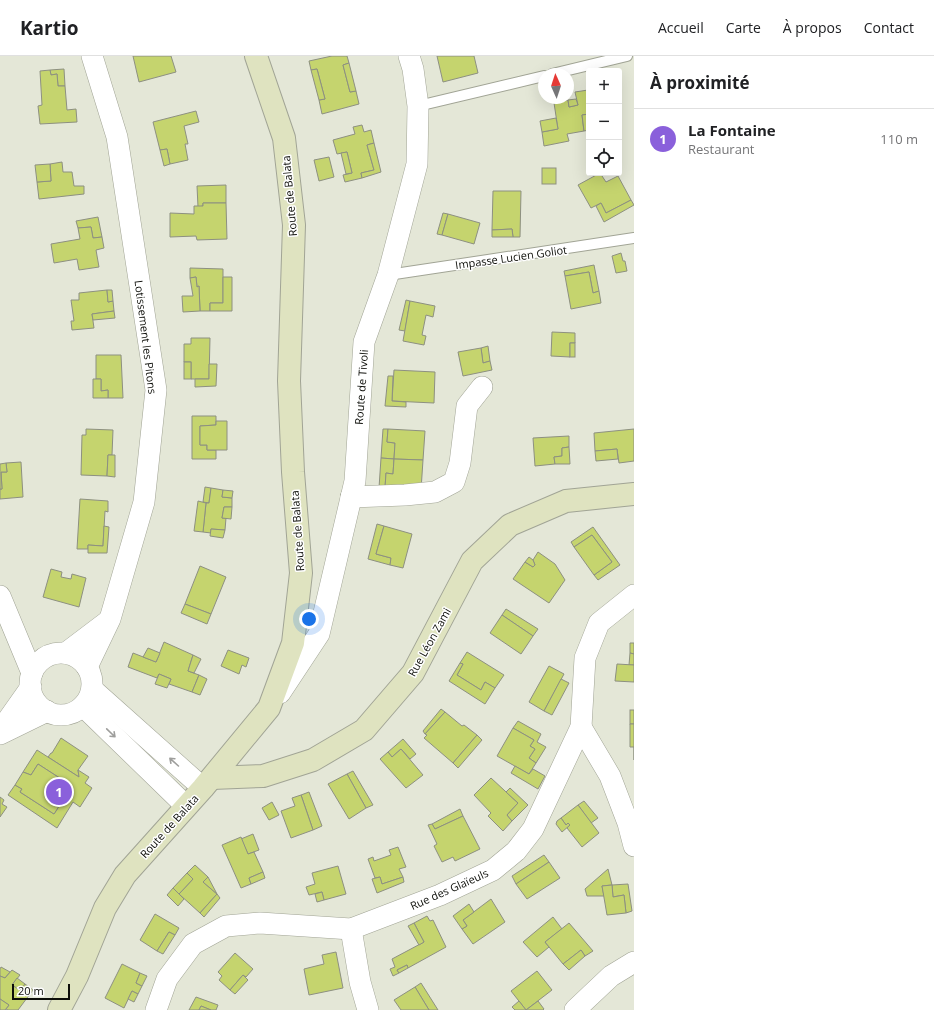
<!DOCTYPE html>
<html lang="fr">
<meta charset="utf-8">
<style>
:root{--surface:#fff;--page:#f6f6f6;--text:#202124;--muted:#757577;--line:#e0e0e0;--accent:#8a60db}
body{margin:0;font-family:"Open Sans",sans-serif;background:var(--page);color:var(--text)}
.controls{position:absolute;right:12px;top:12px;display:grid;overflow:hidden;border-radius:4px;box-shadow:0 4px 16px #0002}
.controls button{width:36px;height:36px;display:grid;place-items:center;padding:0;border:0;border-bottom:1px solid var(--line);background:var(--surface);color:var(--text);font:20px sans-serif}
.compass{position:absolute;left:538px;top:12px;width:36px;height:36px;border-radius:50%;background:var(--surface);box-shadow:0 4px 16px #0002;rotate:357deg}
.scale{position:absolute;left:12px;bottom:10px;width:58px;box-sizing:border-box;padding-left:4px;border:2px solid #0c0d08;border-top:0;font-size:11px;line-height:14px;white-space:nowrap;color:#0c0d08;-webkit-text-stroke:3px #fff;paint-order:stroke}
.you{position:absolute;left:309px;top:563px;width:14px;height:14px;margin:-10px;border:3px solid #fff;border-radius:50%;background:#1a73e8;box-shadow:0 0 0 6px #1a73e833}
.badge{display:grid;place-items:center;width:26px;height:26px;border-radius:50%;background:var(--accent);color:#fff;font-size:13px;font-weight:700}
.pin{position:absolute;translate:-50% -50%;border:2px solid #fff;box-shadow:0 1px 4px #0006}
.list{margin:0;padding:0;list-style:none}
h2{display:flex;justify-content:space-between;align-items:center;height:52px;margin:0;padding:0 16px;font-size:17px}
h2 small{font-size:13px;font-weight:400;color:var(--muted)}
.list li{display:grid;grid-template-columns:26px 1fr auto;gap:12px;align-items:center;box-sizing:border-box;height:60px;padding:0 16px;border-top:1px solid var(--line)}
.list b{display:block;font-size:15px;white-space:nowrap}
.list p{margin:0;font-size:13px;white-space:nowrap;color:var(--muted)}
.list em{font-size:13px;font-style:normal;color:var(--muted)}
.icon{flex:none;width:22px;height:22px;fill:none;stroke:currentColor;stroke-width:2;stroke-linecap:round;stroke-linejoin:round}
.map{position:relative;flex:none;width:634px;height:954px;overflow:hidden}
header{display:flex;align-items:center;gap:24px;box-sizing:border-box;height:56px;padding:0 20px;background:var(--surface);border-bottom:1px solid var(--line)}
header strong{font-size:19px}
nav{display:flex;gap:22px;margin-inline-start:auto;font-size:14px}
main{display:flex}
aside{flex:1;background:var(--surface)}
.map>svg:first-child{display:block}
.building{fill:#c5d46e;stroke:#8d9081}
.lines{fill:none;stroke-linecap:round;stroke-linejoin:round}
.lane-casing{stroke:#a1a495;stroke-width:12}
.street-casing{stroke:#a1a495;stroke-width:22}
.secondary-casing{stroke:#a1a495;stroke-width:24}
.lane{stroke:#fff;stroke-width:10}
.street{stroke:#fff;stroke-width:21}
.secondary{stroke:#dfe3c0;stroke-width:22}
.oneway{stroke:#9e9e9c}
.labels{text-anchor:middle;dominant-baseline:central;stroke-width:3;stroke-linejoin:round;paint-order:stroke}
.street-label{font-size:11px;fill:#0c0d08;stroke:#fff}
</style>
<header>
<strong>Kartio</strong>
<nav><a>Accueil</a><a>Carte</a><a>À propos</a><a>Contact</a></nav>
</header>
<main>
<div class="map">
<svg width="634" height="954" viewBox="0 0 634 954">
<rect width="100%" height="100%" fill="#e4e7d7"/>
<!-- building -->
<g class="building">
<path d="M133,0H171L176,16L139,26Z"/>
<path d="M332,0H347L349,7L343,9L350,36L356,35L359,48L322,58L319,44L325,43L317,13L311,14L309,5Z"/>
<path d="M437,0H474L478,17L443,26Z"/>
<path d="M349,7L356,35L350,36L343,9Z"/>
<path d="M64,13L65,30H58L57,18L51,19L50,14Z"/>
<path d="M317,13L325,43L319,44L311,14Z"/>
<path d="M50,14L51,19L57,18L58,30H65L67,54L76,53L77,66L40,68L38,50L42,49L40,15Z"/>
<path d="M588,34L589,58L582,59L584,75L567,78L569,85L544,90L542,76L558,73L554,47L568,44L569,51L578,49L575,36Z"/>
<path d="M576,43L578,49L569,51L568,44Z"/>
<path d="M196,55L199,66L184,70L188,88H185L188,104L170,108L167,93L160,94L153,66Z"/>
<path d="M589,58V74L584,75L582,59Z"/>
<path d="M556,62L558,73L542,76L540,65Z"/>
<path d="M362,69L364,76L371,74L374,87L367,89L374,114L361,117L362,122L345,126L343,119L352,117L347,96L337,98L333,84L355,78L353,71Z"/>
<path d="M374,87L381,116L362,122L361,117L374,114L367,89Z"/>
<path d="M167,93L170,108L164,110L160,94Z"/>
<path d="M347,96L352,117L346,118L341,97Z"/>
<path d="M329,101L334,121L319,125L314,104Z"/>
<path d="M62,106L63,116H72L74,130H84V138L39,143L37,126L51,125L50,108Z"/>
<path d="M50,108L51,125L37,126L35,109Z"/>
<rect x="542" y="112" width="14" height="16"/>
<path d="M600,117L606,126L618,120L631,144L606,157L601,147L591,152L578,129Z"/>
<path d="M226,129V147H203V150L198,151L197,130Z"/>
<path d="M493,135H521L520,181H513L512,173L492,174Z"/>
<path d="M631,144L634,149L604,166L596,150L601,147L606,157Z"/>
<path d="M203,147H226L227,183L197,184L196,180L170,181V157L194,158V150H203Z"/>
<path d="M443,157L448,158L442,179L437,178Z"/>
<path d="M448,158L480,167L474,188L442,179Z"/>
<path d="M98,161L102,181L93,182L91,171L78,172L76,165Z"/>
<path d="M91,171L93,182L102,181L104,192L96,194L99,211L79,214L77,203L54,207L51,188L80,183L78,172Z"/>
<path d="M512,173L513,181H492V174Z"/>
<path d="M621,197L623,205H625L627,215L616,217L612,200Z"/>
<path d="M594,209L599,235L593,237L589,216L565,220L564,215Z"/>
<path d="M190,212L223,213V247H210V255H200L199,230L197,231L196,221L190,222Z"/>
<path d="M589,216L593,237L599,235L601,247L571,253L565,220Z"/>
<path d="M196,221L197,231L199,230L200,255L183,256L182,240H193L190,222Z"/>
<path d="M223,221H232V255H210V247H223Z"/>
<path d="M107,234L108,246L113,245L114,255L92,258L94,272L72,274L71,265H74L71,244H79V237Z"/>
<path d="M107,234H112L113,245L108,246Z"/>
<path d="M406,244L410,245L405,275L399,274Z"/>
<path d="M410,245L435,250L433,261L426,259L422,279L426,280L424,289L403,285Z"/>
<path d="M114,255L115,262L93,264L92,258Z"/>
<path d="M552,276L575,277V287H570V301L551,300Z"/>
<path d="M191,282H210L209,323H191V306H184V288H191Z"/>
<rect x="570" y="287" width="5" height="14"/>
<path d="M488,290L490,305L483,307L481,292Z"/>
<path d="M481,292L483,307L490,305L492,314L463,320L458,296Z"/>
<path d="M96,299H121L123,342H108V334L101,335V323H96Z"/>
<rect x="184" y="306" width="7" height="17"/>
<path d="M209,308H217L216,330L195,331V323H209Z"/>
<path d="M394,314L435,316L434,347L392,345Z"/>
<path d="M388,320H393L392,345L406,346V351L385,350Z"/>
<path d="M93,323H101V335L108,334V342H93Z"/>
<path d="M192,360H216V369L200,370V389H207V394H216V403H192Z"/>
<path d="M216,365H227V394H207V389H200V370L216,369Z"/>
<path d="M86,373L113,374L112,399H108L107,420L81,419L82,379H86Z"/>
<path d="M383,373H388L387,386L395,387L394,403L381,402Z"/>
<path d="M388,373L425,375L423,404L394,403L395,387L387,386Z"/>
<path d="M634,373V405L619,407L617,393L595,395L594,377Z"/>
<path d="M569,380V391L562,392V400L554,401L555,408L535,410L533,382Z"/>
<path d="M569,391L570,408H555L554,401L562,400V392Z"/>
<path d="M617,393L618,403L596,405L595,395Z"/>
<path d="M108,399H115V421L107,420Z"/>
<path d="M381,402L394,403L393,418L386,417L385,432H379Z"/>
<path d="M394,403L423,404L421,434L385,432L386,417L393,418Z"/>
<path d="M21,406L23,441L0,443V433H2L1,416H7L6,407Z"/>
<path d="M6,407L7,416H1L2,433H0V408Z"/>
<path d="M205,431L211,432L209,447L203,446Z"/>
<path d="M211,432L223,434L222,441L232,442V451H224L222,462H226L225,474L211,473V477L203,476L206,447H209Z"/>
<path d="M223,434L233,435L232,442L222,441Z"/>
<path d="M80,443L108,445V456L105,455L103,490L88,489V493H77Z"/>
<path d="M198,445L206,447L203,476L194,475Z"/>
<path d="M224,451H232L231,463L222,462Z"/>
<path d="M377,468L384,470L376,498L391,502L390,509L368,503Z"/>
<path d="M104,470L109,471L107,497H88V489L103,490Z"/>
<path d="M384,470L412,478L403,512L390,509L391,502L376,498Z"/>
<path d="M593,471L620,509L598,524L594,519L612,506L592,479L574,491L571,486Z"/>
<path d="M211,473L225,474L223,482L210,480Z"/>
<path d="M592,479L612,506L594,519L574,491Z"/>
<path d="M538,496L555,508L565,524L549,547L513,523L525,506L533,511L535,509L533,504Z"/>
<path d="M529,501L533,504L535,509L533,511L525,506Z"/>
<path d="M200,510L226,521L211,558L185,548Z"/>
<path d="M51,513L62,516L61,521L71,523L72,518L86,522L79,551L43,541Z"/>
<path d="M185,548L211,558L207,568L181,557Z"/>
<path d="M506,553L538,573L533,580L502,559Z"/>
<path d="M502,559L533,580L521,598L490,577Z"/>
<path d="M164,586L193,599L188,615L199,619L192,636L169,628L171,623L159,618L157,622L128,611L133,597L156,606Z"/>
<path d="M630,587H634V598L630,597Z"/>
<path d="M148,592L160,597L156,606L143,601Z"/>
<path d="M228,594L249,602L246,611L242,609L239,618L221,610Z"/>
<path d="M467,596L504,619L495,632L485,626L481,634L457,619L463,608L460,607Z"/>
<path d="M630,597L634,598V609H629Z"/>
<path d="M193,599L201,603L194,617L188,615Z"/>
<path d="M460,607L463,608L457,619L481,634L485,626L495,632L485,648L449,625Z"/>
<path d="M617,608L634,609V626L615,625Z"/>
<path d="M549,610L564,618L544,655L529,646Z"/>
<path d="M159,618L171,623L167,632L155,628Z"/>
<path d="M199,619L207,623L200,639L192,636Z"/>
<path d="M561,623L569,627L552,659L544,655Z"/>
<path d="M441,653L445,656L425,678L423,675Z"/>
<rect x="630" y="654" width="4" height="14"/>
<path d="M445,656L462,670L464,669L477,679L453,707L424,682L427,679L425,678Z"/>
<path d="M518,665L541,678L537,686L546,691L536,707L529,702L535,693L530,690L534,684L513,672Z"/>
<path d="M630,668H634V704V691H630Z"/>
<path d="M513,672L534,684L530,690L535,693L529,702L536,707L529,718L497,700Z"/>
<path d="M477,679L482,684L458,712L453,707Z"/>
<path d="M61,682L88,700L78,714L79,721L48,701L51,697H52Z"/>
<path d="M403,683L416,698L410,703L401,693L392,701L388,696Z"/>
<path d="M401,693L423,719L406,732L380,703L388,696L392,701Z"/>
<path d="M37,694L79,721L78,714L89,721L85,727L92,732L80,751L73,746L57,772L8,739L15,729L22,733L20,736L54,758L72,730L38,708L31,719L23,716Z"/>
<path d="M38,708L72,730L54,758L20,736L22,733L15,729L23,716L31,719Z"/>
<path d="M515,710L529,718L533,713L545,720L538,733L511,717Z"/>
<path d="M353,715L373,749L366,752L347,718Z"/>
<path d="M347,718L366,752L349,763L328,728Z"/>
<path d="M491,722L518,747L507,759L512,765L503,775L488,760L491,757L474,739Z"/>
<path d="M510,732L528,749L512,765L507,759L518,747L506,736Z"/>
<path d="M309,736L322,770L313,774L301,739Z"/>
<path d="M301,739L313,774L291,782L281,755L295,750L292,742Z"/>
<path d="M0,741L4,744L2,748L7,751L0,761Z"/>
<path d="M584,745L598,762L591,767L578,749Z"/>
<path d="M272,746L279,759L269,764L262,752Z"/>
<path d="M578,749L599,777L582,791L567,772L570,769L568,767L566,769L561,762Z"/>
<path d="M460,753L463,760L435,773L432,768Z"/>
<path d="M463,760L480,793L455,805L453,801L442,806L434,790L437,788L428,769L432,768L435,773Z"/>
<path d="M561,762L566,769L568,767L570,769L562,776L556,768L557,765Z"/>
<path d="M253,778L259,794L248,798L241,783Z"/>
<path d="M241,781L248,798L254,796L263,816L249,822L251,828L241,832L222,789Z"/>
<path d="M398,791L406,811L399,813L403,821L382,828L380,821L375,822L368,803L373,801L374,805L391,799L389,794Z"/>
<path d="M544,799L549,806L516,828L512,820Z"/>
<path d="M549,806L560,822L527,843L516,828Z"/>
<path d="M195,809L208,821L203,826L217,838L200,857L179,838L193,823L187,817Z"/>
<path d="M338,810L346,838L324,844L322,836L309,839L306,831L315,828L312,817Z"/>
<path d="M608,813L612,829L602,830L604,840H587L585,833Z"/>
<path d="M263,816L265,822L251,828L249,822Z"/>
<path d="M187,817L193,823L179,838L173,832Z"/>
<path d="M208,821L217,838L203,826Z"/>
<path d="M380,821L382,828L403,821L404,826L377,837L372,823Z"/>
<path d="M628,828L632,855L626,857L624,839L613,841L612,829Z"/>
<path d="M612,829L613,841L624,839L626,857L607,859L602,830Z"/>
<path d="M173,832L184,843L178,850L167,839Z"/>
<path d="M322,836L324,844L317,846L315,838Z"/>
<path d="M217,838L220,842L204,861L200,857Z"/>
<path d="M491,843L505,866L473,888L462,873L467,870L463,864Z"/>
<path d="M469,848L474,856L463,864L467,870L462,873L453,860Z"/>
<path d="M155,858L179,872L175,879L169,876L157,895L140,884Z"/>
<path d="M427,860L430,865L433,864L446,891L408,912L407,909L397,914L399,917L393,920L390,913L395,911L392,903L424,886L414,867Z"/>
<path d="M553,861L562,873L545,886L549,891L537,901L523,886Z"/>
<path d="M414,867L424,886L419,889L408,870Z"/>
<path d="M569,867L593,895L585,900L581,894L563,908L545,886Z"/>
<path d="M169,876L175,879L163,898L157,895Z"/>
<path d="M581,894L585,900L569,914L563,908Z"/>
<path d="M336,896L343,932L309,939L304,913L324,908L322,899Z"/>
<path d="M235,897L253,913L246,921L243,919L230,934L219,924L222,920L218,916Z"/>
<path d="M122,908L140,917L136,927L142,930L138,938L132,935L124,952L105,942Z"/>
<path d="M407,909L408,912L399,917L397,914Z"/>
<path d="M1,911L10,916L5,922L0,920V913Z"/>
<path d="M12,914L20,919L12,929L20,934L25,928L33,934L18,954H8L6,953L9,949L0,943V920L5,922Z"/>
<path d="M537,915L552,934L526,954L511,935Z"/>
<path d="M140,917L147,920L142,930L136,927Z"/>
<path d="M243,919L248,924L235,938L230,934Z"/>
<path d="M17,922L25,928L20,934L12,929Z"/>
<path d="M421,927L438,954H429L415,931Z"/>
<path d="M415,931L429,954H401L394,944Z"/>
<path d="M132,935L138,938L134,946L128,943Z"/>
<path d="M196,941L218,949L216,954H211L201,950L199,954H189Z"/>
<path d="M0,943L9,949L5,954H0Z"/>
<path d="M519,945L526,954L538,945L544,953L543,954H515L512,951Z"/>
<path d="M201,950L211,954H199Z"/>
</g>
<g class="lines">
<!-- lane casing -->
<g class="lane-casing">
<g id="lane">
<path d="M552,18L627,0"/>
<path d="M418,50L544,20"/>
<path d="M388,219L634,182"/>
</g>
</g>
<!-- street casing -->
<g class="street-casing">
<g id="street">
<path d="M351,441L405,439L435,436L454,426L460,407L467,350L482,331"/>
<path d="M0,540L32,617"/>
<path d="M66,597L107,566"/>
<circle cx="61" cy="628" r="31"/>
<path d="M87,611L110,563L144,446L156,334L117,81L92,0"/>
<path d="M92,633L203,732"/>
<path d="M280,637L319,578L355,425L364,286L388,219L417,108L418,50L413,13L409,0"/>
<path d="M83,650L186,750"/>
<path d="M581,671L610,720L628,767L634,790"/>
<path d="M0,675L31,631"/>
<path d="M0,678L47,655"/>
<path d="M351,873L360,926L368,954"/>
<path d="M156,954L167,923L193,888L226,870L260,867L351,873L440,839L493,814L516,795L533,773L581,671L585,602L599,567L634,539"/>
<path d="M575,954L611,920L634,906"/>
</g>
</g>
<!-- secondary casing -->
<g class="secondary-casing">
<g id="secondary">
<path d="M212,722L263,720L313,704L364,674L413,617L472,505L510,469L566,445L634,438"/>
<path d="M59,954L77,920L105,852L125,819L203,732L269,652L293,587L301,517L293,416L289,325L294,169L284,82L256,0"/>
</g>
</g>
<!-- lane -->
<use href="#lane" class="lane"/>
<!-- street -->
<use href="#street" class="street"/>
<!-- secondary -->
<use href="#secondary" class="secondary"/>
</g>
<!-- one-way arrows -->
<defs><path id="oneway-shaft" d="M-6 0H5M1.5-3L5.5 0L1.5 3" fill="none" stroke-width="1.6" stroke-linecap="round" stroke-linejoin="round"/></defs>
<g class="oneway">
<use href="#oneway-shaft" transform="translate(111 677) rotate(44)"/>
<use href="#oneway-shaft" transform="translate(174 706) rotate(-138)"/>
</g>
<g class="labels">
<!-- street labels -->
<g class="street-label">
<text transform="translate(289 140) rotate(-95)">Route de Balata</text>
<text transform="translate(511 201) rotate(-8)">Impasse Lucien Goliot</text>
<text transform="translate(146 281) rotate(83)">Lotissement les Pitons</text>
<text transform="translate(361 331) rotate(-86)">Route de Tivoli</text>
<text transform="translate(297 475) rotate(-94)">Route de Balata</text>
<text transform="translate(429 586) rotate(-61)">Rue Léon Zami</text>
<text transform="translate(169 770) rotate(-48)">Route de Balata</text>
<text transform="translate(449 833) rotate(-24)">Rue des Glaïeuls</text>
</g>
</g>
</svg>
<div class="controls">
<button>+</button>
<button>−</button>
<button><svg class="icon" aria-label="locate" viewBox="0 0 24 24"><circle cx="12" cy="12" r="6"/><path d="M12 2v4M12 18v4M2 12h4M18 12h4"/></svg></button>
</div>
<svg class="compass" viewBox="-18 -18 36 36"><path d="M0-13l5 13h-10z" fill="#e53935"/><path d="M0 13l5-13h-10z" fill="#757577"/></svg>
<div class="scale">20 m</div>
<div class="you"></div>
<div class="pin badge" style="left:59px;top:736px">1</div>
</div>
<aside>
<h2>À proximité<small></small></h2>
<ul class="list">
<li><span class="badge">1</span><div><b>La Fontaine</b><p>Restaurant</p></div><em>110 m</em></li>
</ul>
</aside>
</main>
